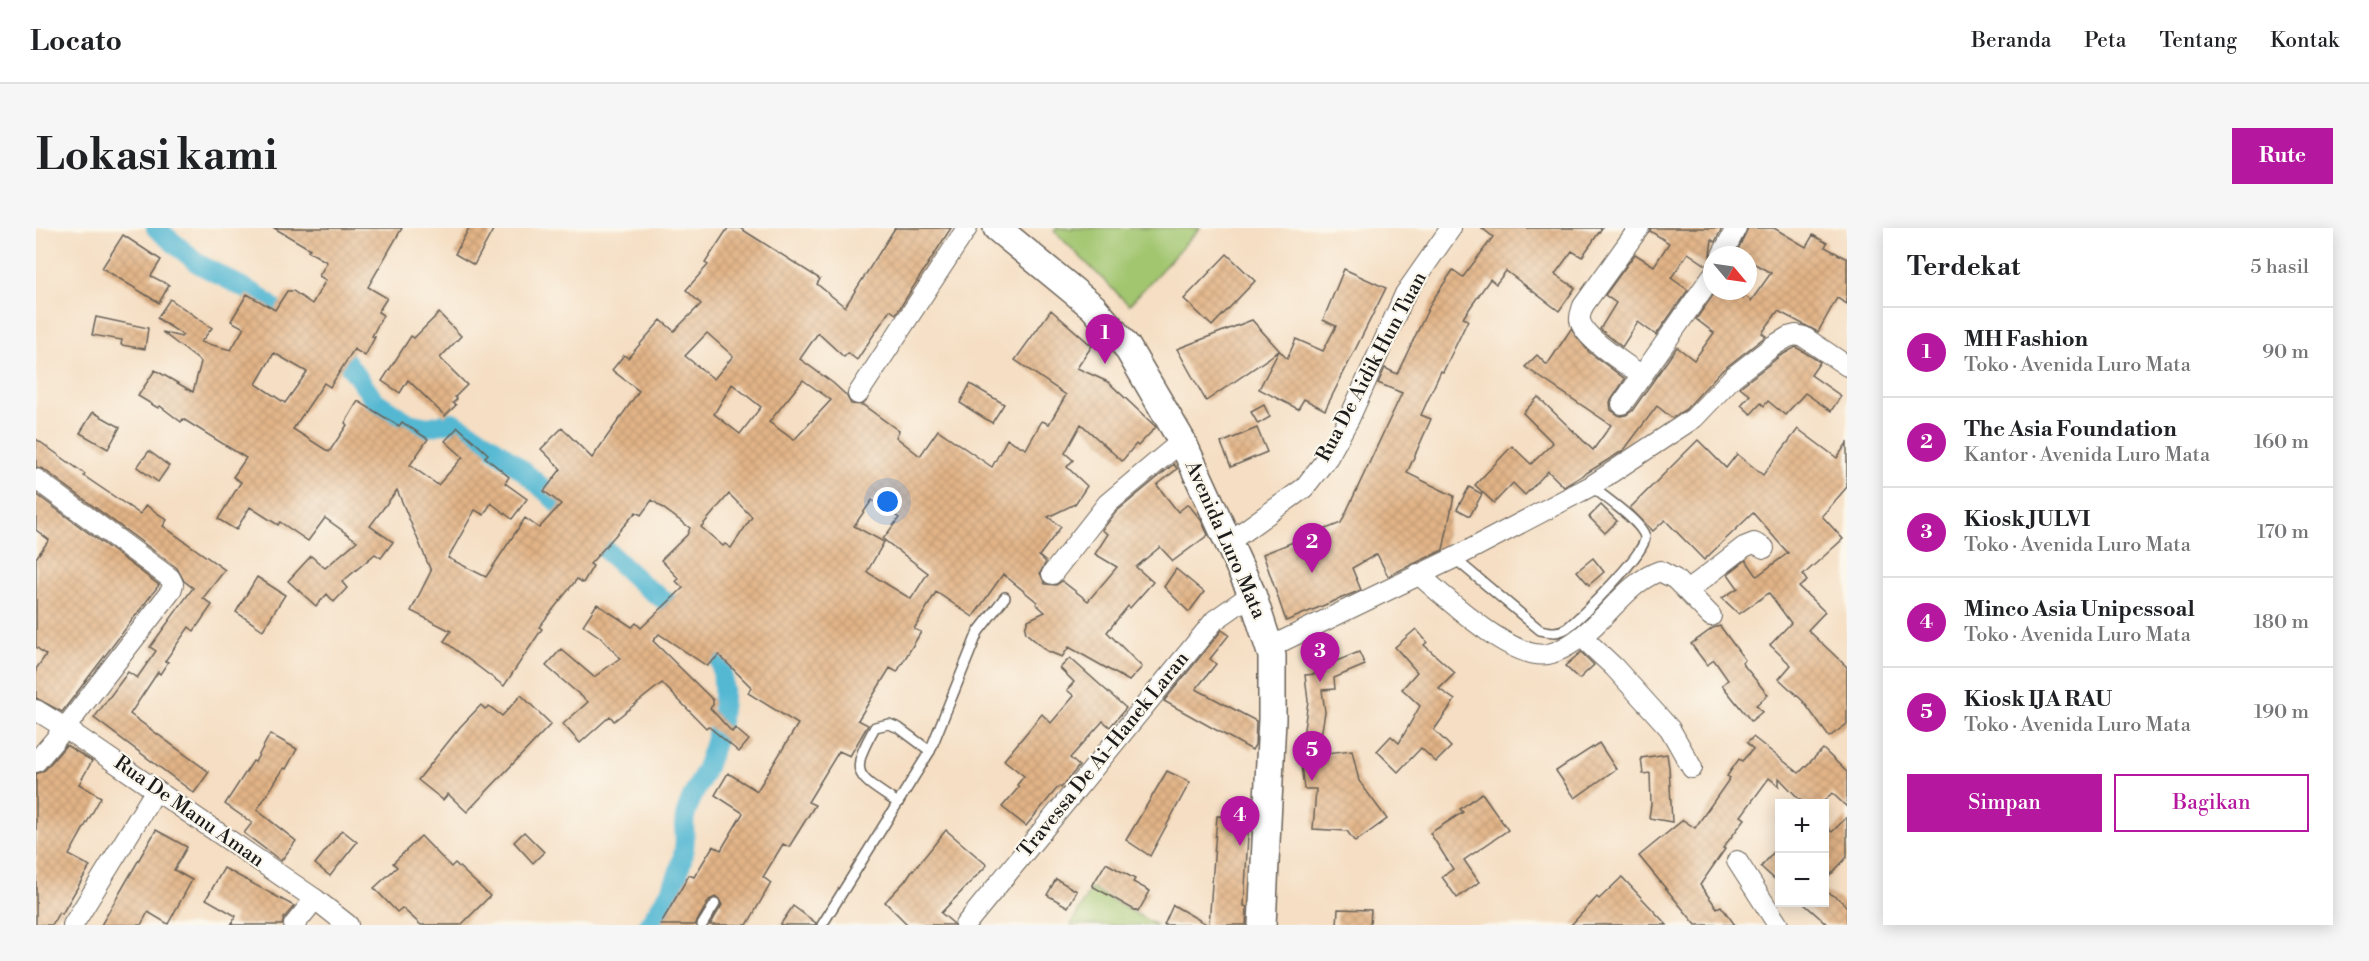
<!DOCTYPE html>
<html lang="id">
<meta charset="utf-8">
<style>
:root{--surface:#fff;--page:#f6f6f6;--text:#202124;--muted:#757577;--line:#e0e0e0;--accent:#b5179e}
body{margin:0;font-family:"Libre Bodoni",serif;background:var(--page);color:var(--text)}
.controls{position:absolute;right:18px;bottom:18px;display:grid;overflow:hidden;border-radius:0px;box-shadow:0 3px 15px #0003}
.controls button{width:54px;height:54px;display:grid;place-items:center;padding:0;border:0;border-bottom:2px solid var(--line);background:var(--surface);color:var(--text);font:30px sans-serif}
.compass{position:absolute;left:1667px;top:18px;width:54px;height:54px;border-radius:50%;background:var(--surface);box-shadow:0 3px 15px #0003;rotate:119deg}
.you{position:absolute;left:852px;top:274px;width:21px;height:21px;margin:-15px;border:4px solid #fff;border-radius:50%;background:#1a73e8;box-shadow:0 0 0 9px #1a73e833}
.badge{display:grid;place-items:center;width:39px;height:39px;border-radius:50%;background:var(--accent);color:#fff;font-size:20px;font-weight:700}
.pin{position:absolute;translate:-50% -50px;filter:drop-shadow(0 2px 3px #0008)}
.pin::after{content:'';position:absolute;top:32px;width:21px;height:18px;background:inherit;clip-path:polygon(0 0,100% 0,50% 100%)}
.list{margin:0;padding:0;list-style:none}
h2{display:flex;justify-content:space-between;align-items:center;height:78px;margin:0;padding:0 24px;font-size:26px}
h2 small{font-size:20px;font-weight:400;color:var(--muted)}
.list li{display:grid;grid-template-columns:39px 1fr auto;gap:18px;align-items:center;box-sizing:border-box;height:90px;padding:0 24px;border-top:2px solid var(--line)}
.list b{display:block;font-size:22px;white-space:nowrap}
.list p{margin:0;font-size:20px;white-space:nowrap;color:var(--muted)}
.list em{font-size:20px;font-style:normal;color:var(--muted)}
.actions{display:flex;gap:12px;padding:18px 24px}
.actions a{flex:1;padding:14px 0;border:2px solid var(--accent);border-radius:0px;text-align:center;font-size:21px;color:var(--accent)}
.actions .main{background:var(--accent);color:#fff}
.map{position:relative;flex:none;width:1811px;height:697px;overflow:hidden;border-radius:0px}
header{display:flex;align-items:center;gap:36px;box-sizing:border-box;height:84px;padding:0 30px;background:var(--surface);border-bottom:2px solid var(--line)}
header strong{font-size:28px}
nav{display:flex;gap:33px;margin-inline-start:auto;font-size:21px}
.intro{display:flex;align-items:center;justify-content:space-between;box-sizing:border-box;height:144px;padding:0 36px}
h1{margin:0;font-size:42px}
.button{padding:15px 27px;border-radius:0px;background:var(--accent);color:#fff;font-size:21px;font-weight:700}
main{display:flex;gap:36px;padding:0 36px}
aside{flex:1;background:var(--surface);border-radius:0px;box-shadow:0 3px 15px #0003}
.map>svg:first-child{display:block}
.grass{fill:#a2c670;stroke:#5f7146;stroke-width:1.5}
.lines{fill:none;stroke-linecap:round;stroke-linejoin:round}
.canal{stroke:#55b8d3;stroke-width:20}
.building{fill:url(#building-cross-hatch);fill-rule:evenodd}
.lane-casing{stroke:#686056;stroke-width:12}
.street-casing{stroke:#686056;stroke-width:22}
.secondary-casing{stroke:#686056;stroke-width:30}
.lane{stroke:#fff;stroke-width:9}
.street{stroke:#fff;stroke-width:20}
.secondary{stroke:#fff;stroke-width:27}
.labels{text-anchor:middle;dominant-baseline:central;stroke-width:4.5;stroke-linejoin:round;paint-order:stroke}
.street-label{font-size:20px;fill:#1c1c1c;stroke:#fbf7ec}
</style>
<header>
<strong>Locato</strong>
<nav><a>Beranda</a><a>Peta</a><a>Tentang</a><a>Kontak</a></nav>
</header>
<div class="intro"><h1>Lokasi kami</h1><a class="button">Rute</a></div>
<main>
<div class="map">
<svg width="1811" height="697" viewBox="0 0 1811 697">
<defs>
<pattern id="building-cross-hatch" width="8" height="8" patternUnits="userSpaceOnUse" patternTransform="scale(1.5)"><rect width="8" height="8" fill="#e2b487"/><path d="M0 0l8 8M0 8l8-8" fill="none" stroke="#c19a74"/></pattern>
</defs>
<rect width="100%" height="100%" fill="#fbf7ec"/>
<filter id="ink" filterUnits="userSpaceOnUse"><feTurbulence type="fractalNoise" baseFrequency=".0167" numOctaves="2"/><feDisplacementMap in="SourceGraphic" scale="12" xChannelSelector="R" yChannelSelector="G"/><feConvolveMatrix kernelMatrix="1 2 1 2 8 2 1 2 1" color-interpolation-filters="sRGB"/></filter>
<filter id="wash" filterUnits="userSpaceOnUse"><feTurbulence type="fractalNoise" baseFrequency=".008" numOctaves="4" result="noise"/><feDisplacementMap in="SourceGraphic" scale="24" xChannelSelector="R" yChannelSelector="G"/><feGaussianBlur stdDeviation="1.35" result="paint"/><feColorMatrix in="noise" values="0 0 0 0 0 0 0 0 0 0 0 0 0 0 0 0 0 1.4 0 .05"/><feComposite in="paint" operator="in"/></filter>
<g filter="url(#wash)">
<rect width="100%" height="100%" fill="#f5dec3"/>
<!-- grass -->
<g class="grass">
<path d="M1020,0H1164L1093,77L1018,3Z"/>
<path d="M1055,660L1120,697H1035Z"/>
</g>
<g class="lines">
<!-- canal -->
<g class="canal">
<path d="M120,0L163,36L221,67L246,87L261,96"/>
<path d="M290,116L310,133L339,173L373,195L392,199L416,194C490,232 544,301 605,355C626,374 666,390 678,415C697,458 684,507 667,547C661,560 652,575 649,589C647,599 650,610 648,620C644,653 630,671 612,697"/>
</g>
</g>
<g id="blocks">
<!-- building -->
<g class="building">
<path d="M238,0H366L332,59L351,70L342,84L347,87L336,108L339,109L329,128L318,121L294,159L288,155L257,201L293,224L311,197L309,195L322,173L363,198L366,194L392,211L374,237L402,257L427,229L409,213L422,199L452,226L449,229L473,249L469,255L491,271L476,291L455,275L448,287L439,282L412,330L450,349L489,290L503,300L525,276L508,263L525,241L505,221L526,200L556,230L603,163L576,142L588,127L592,130L625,92L638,103L665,76L650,62L672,37L669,35L692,0H704L784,51L781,56L809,79L859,0H915L860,86L854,82L821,132L812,125L808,129L782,105L764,131L797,155L810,167L815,176L827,177L863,203L860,209L884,228L902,202L956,239L971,211L990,221L1006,193L1013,196L1030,167L979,132L1015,82L1056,118L1041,140L1072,154L1120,199L1102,218L1100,216L1086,233L1045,196L1029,225L1037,232L1031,239L1051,258L1039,276L1012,289L1025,299L1003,328L1010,334L1004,345L1009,356L1020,357L1026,353L1052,373L1081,339L1059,326L1072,306L1066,302L1080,284L1138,236L1141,241L1121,257L1142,284L1152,276L1165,292L1172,307L1137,333L1124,319L1100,339L1117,354L1094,380L1092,378L1071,404L1106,439L1093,453L1033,419L1026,429L1011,423L990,405L989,401L992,392L1009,384L1000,376L1001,374L967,346L937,389L900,364L878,401L885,404L861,444L854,440L822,492L832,497L814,528L803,523L772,574L779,577L753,619L747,616L727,649L735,655L711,697H674L686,677L683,671L679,669L673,672L659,697H624L653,647L658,649L677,618L685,622L707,585L679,567L692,545L721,563L762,496L712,465L715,459L683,427L671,438L623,406L617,413L677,472V477L674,480L696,504L699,500L713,512L703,524L672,498L670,500L626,455L578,493L574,488L544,515L527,496L552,474L510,438L525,421L558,449L584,430L564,409L547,397L561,376L596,399L600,395L605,400L647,360L640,353L643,351L625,332L651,307L654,300L616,272L605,287L600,284L554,336L557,338L547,355L541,351L503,399L506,401L468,458L408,413L415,403L375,383L395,343L361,262L334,298L357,314L345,330L339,326L306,354L311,360L298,374L291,366L280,378L252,353L275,328L289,340L321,313L289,290L272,313L244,294L242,297L214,279L200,302L182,291L205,254L197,249L210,230L147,191L145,194L124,178L122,180L102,168L119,142L157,164L165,134L126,104L145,109L147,107L121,90L134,71L176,100L165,114L195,122L208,100L195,93L211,66L239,82L251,63H257L276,76L290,52L283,48L291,34L272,23L274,21ZM671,105L697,128L678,151L649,128ZM238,125L271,144L249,175L220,156ZM767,152L795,172L758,212L733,194ZM696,156L725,179L704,206L678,186ZM693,266L716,289L695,320L689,316L687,318L665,299ZM836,272L863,290L847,311L892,345L875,371L831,344L848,314L818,298Z"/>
<path d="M433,0H458L438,37L419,26Z"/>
<path d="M1446,0H1566L1546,29L1536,23L1519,46L1539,60L1523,83L1470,43L1460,56L1454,51L1427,90L1432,92L1407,144L1405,143L1385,187L1395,191L1371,245L1418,268L1407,322L1352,348L1341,326L1316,340L1325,362L1250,393L1227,326L1305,295L1366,165L1342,155L1349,140L1361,146L1396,73L1417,42L1427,49L1457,9Z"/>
<path d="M1615,0H1686L1679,14L1676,12L1674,27L1676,36L1670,37L1652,25L1635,50L1652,62L1620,107L1602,94L1586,119L1564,101L1580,75L1569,67L1599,26L1618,38L1633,15L1614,3Z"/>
<path d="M1712,0H1738L1770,19L1777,7L1791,15L1789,19L1811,31V76L1801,70L1782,104L1742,83L1726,105L1730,108L1684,144L1650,181L1636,190L1621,178L1588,222L1528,259L1512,243L1489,267L1477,255L1458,275L1439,257L1476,218L1495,236L1517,215L1487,185L1502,169L1557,222L1575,197L1489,139L1501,127L1511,137L1535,101L1553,124L1589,151L1574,174L1575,182L1584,188L1590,187L1596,183L1641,119L1658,132L1678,105L1660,91L1680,63H1697L1707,71L1709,68L1715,73L1735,45L1712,32V27L1700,26Z"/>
<path d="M87,7L125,32L115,48L133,57L123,75L66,40Z"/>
<path d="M1191,26L1219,53L1176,98L1148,71Z"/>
<path d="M1308,41L1350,60L1289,182L1268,171L1262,181L1223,161L1243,123L1170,173L1141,121L1216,92L1251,131L1260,111L1287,123L1300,98L1287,92Z"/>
<path d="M403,85L425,108L404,130L431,157L419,169L421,171L417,175L420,177L409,188L372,152L364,165L346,153L375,108L378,110Z"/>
<path d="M60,89L112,100L109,121L85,117L86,112L56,107Z"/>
<path d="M1760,119L1784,134L1775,147L1805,168L1795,183L1769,165L1749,187L1732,173L1728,178L1725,175L1715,186L1705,177L1714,167L1704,159L1744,128Z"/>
<path d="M934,156L968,176L956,195L924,175Z"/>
<path d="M1228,177L1234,189L1222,196L1215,184Z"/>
<path d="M57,184L84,199L72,221L44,205Z"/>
<path d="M1221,200L1231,224L1195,239L1185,215Z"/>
<path d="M1762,201L1801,230L1811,215V259L1786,288L1807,311L1767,347L1771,353L1763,359L1789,384L1772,402L1811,439V496L1793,509L1767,473L1743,451L1755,437L1734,417L1755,395L1733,365L1703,386L1686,370L1702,360L1692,346L1710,332L1721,348L1752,325L1717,285L1668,332L1629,292L1617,303L1594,280L1662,212L1690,240L1701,226L1727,247Z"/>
<path d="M0,211L49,246L48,248L104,286L110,277L131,292L127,298L189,342L167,370L176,377L158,403L153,399L129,433L132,434L124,446L122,444L94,486L173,544L158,565L58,490L92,444L101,450L120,423L114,419L157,360L148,353L141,340L7,241L0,239Z"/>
<path d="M113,223L133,238L122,254L101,239Z"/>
<path d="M1433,259L1446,266L1434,288L1421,281Z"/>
<path d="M0,266L123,357L26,484L0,470V441L10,427L0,419V330L13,312L0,302Z"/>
<path d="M1565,277L1581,293L1569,305L1553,289Z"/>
<path d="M1557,330L1568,344L1553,357L1541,343Z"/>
<path d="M1140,341L1168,364L1153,384L1128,359Z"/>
<path d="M221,349L249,367L227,402L200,384Z"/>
<path d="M1684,398L1709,432L1706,435L1732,467L1720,477L1726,484L1715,493L1686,457L1692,452L1678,432L1671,437L1655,416L1677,400Z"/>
<path d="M1380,401L1391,414L1388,417L1419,445L1403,461L1419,472L1398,502L1415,519L1400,534L1385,520L1362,544L1341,523L1355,508L1363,515L1384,478L1366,461L1381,444L1359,419Z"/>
<path d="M1186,402L1193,407L1174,431L1180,436L1160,461L1220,493L1219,517L1216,522L1128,473Z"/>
<path d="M1323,424L1329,437L1298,450L1299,461L1286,462L1289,484L1282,526L1316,522L1323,553L1351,591L1319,614L1311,603L1277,601L1280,561H1268L1264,529L1272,473L1269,447L1281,446L1279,429L1295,427L1296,435Z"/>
<path d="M1545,424L1558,437L1543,451L1529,438Z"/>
<path d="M1034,430L1090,480L1074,499L1067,493L1034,530L1043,538L1025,560L1023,558L990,598L966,579L983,559L981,557L988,548L968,532L1006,486L1015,495L1038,468L1031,462L1038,454L1024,440Z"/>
<path d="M485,467L515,496L431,584L412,566L407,572L382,552L424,499L445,477L449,481L453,478L466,488Z"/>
<path d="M234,506L261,521L250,541L248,540L221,582L260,613L245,633L208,605L216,595L189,576L217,533L219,534Z"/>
<path d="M1717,509L1763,545L1787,521L1811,544V579L1796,565L1785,576H1768L1743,550V558L1733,550L1705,588L1709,591L1687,620L1689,621L1664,657L1681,680L1685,678L1699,697H1660L1603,628L1647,592L1659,600L1694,550L1691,548L1703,531L1706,533L1717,521L1711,515Z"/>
<path d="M1563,515L1580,541L1539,570L1520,543Z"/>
<path d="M30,517L56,533L43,556L65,569L33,627L54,638L26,686L23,684L16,697H0V546L9,542Z"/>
<path d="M1631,526L1633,539L1636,594L1613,590L1615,576L1614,545L1607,546L1605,530Z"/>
<path d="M1131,543L1154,554L1114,628L1090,612Z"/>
<path d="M1446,565L1472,602L1428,632L1443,654L1421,670L1406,649L1417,641L1394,605L1427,584L1424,581Z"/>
<path d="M1181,588L1213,589L1208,678L1211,679L1210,697H1173Z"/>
<path d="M1811,589V629L1788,654V597L1796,604Z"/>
<path d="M120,602L151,619L138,642L156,652L132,696L112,684L105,697H65Z"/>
<path d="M306,602L321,614L294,648L279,636Z"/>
<path d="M910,602L951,637L905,685L917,695V697H872L849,674L869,653L877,641L878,642Z"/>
<path d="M488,604L508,624L497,635L478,614Z"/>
<path d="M385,608L415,639L419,635L454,668L425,697H385L366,680L361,684L338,660L361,639L357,635Z"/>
<path d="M1743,618V655L1725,639Z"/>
<path d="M1070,635L1099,651L1097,654L1114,663L1102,684L1056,658Z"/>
<path d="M188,640L258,678L248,690L246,697H195L200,688L170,671Z"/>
<path d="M1586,649L1631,697H1535L1561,669L1563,671Z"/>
<path d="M1020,651L1041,663L1032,679L1011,667Z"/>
<path d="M1788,663L1802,670L1811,679V697H1792L1767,675H1788Z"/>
<path d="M1137,677L1172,697H1128Z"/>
<path d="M757,678L780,695L779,697H744Z"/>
<path d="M1302,681L1335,682L1334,697H1301Z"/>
</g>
</g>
</g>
<g filter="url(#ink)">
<use href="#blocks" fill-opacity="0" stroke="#686056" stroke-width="1.5"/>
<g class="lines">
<!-- lane casing -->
<g class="lane-casing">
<g id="lane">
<path d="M1418,330L1504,402C1514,404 1521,406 1531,400C1544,390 1612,323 1609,309C1606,294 1568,269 1555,258"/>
<path d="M862,575C820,547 812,547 839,499L853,496L863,500L894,523"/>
<path d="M666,697L679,676"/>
<path d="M786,697L894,523L942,404L969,369"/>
</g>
</g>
<!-- street casing -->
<g class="street-casing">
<g id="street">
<path d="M1603,0L1547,78C1546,82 1543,88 1544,92C1547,111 1591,136 1606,148"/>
<path d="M1686,27L1700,0"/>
<path d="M822,166L931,0"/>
<path d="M1586,176L1676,48"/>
<path d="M0,251L134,350L137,356L135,363L29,500L0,482"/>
<path d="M1193,314L1268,260L1292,229L1313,191L1369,66L1415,0"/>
<path d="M1016,346L1071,276L1146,213"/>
<path d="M1382,346C1410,369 1480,438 1516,425C1535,419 1551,405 1565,391C1582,374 1600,351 1624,343L1639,351L1675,388"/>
<path d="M1651,363L1708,319L1718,315L1728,320"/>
<path d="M1546,409L1578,439L1634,501L1656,540"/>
<path d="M1234,419L1418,330L1555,258L1658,190L1697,149L1737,118L1752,109L1760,107L1768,109L1811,138"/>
<path d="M0,534L29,500L279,671L312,697"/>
<path d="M1701,633L1742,697"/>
<path d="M37,697L120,562"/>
<path d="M258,697L279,671"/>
<path d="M929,697L1179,392L1216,366"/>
</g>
</g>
<!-- secondary casing -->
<g class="secondary-casing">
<path id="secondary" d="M961,0L1057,79L1091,119L1146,213L1216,366L1236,428V491L1226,697"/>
</g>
<!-- lane -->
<use href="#lane" class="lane"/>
<!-- street -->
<use href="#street" class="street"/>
<!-- secondary -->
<use href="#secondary" class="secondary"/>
</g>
</g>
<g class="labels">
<!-- street labels -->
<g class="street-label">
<text transform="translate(1336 139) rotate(-62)">Rua De Aidik Hun Tuan</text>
<text transform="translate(1189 312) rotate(66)">Avenida Luro Mata</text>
<text transform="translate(1068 527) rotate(-51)">Travessa De Ai-Hanek Laran</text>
<text transform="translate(153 584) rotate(35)">Rua De Manu Aman</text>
</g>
</g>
</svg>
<div class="controls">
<button>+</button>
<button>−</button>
</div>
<svg class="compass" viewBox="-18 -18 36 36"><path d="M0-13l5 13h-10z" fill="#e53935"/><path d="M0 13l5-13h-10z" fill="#757577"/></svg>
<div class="you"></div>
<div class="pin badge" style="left:1069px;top:136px">1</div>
<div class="pin badge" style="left:1276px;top:345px">2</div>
<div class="pin badge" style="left:1284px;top:454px">3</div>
<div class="pin badge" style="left:1204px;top:618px">4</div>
<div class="pin badge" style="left:1276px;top:553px">5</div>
</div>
<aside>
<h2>Terdekat<small>5 hasil</small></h2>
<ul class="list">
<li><span class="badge">1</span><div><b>MH Fashion</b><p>Toko · Avenida Luro Mata</p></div><em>90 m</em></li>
<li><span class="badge">2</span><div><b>The Asia Foundation</b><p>Kantor · Avenida Luro Mata</p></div><em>160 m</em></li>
<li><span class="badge">3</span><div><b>Kiosk JULVI</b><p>Toko · Avenida Luro Mata</p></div><em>170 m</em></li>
<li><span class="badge">4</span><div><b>Minco Asia Unipessoal</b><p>Toko · Avenida Luro Mata</p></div><em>180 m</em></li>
<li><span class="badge">5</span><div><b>Kiosk IJA RAU</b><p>Toko · Avenida Luro Mata</p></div><em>190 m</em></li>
</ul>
<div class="actions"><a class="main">Simpan</a><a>Bagikan</a></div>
</aside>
</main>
